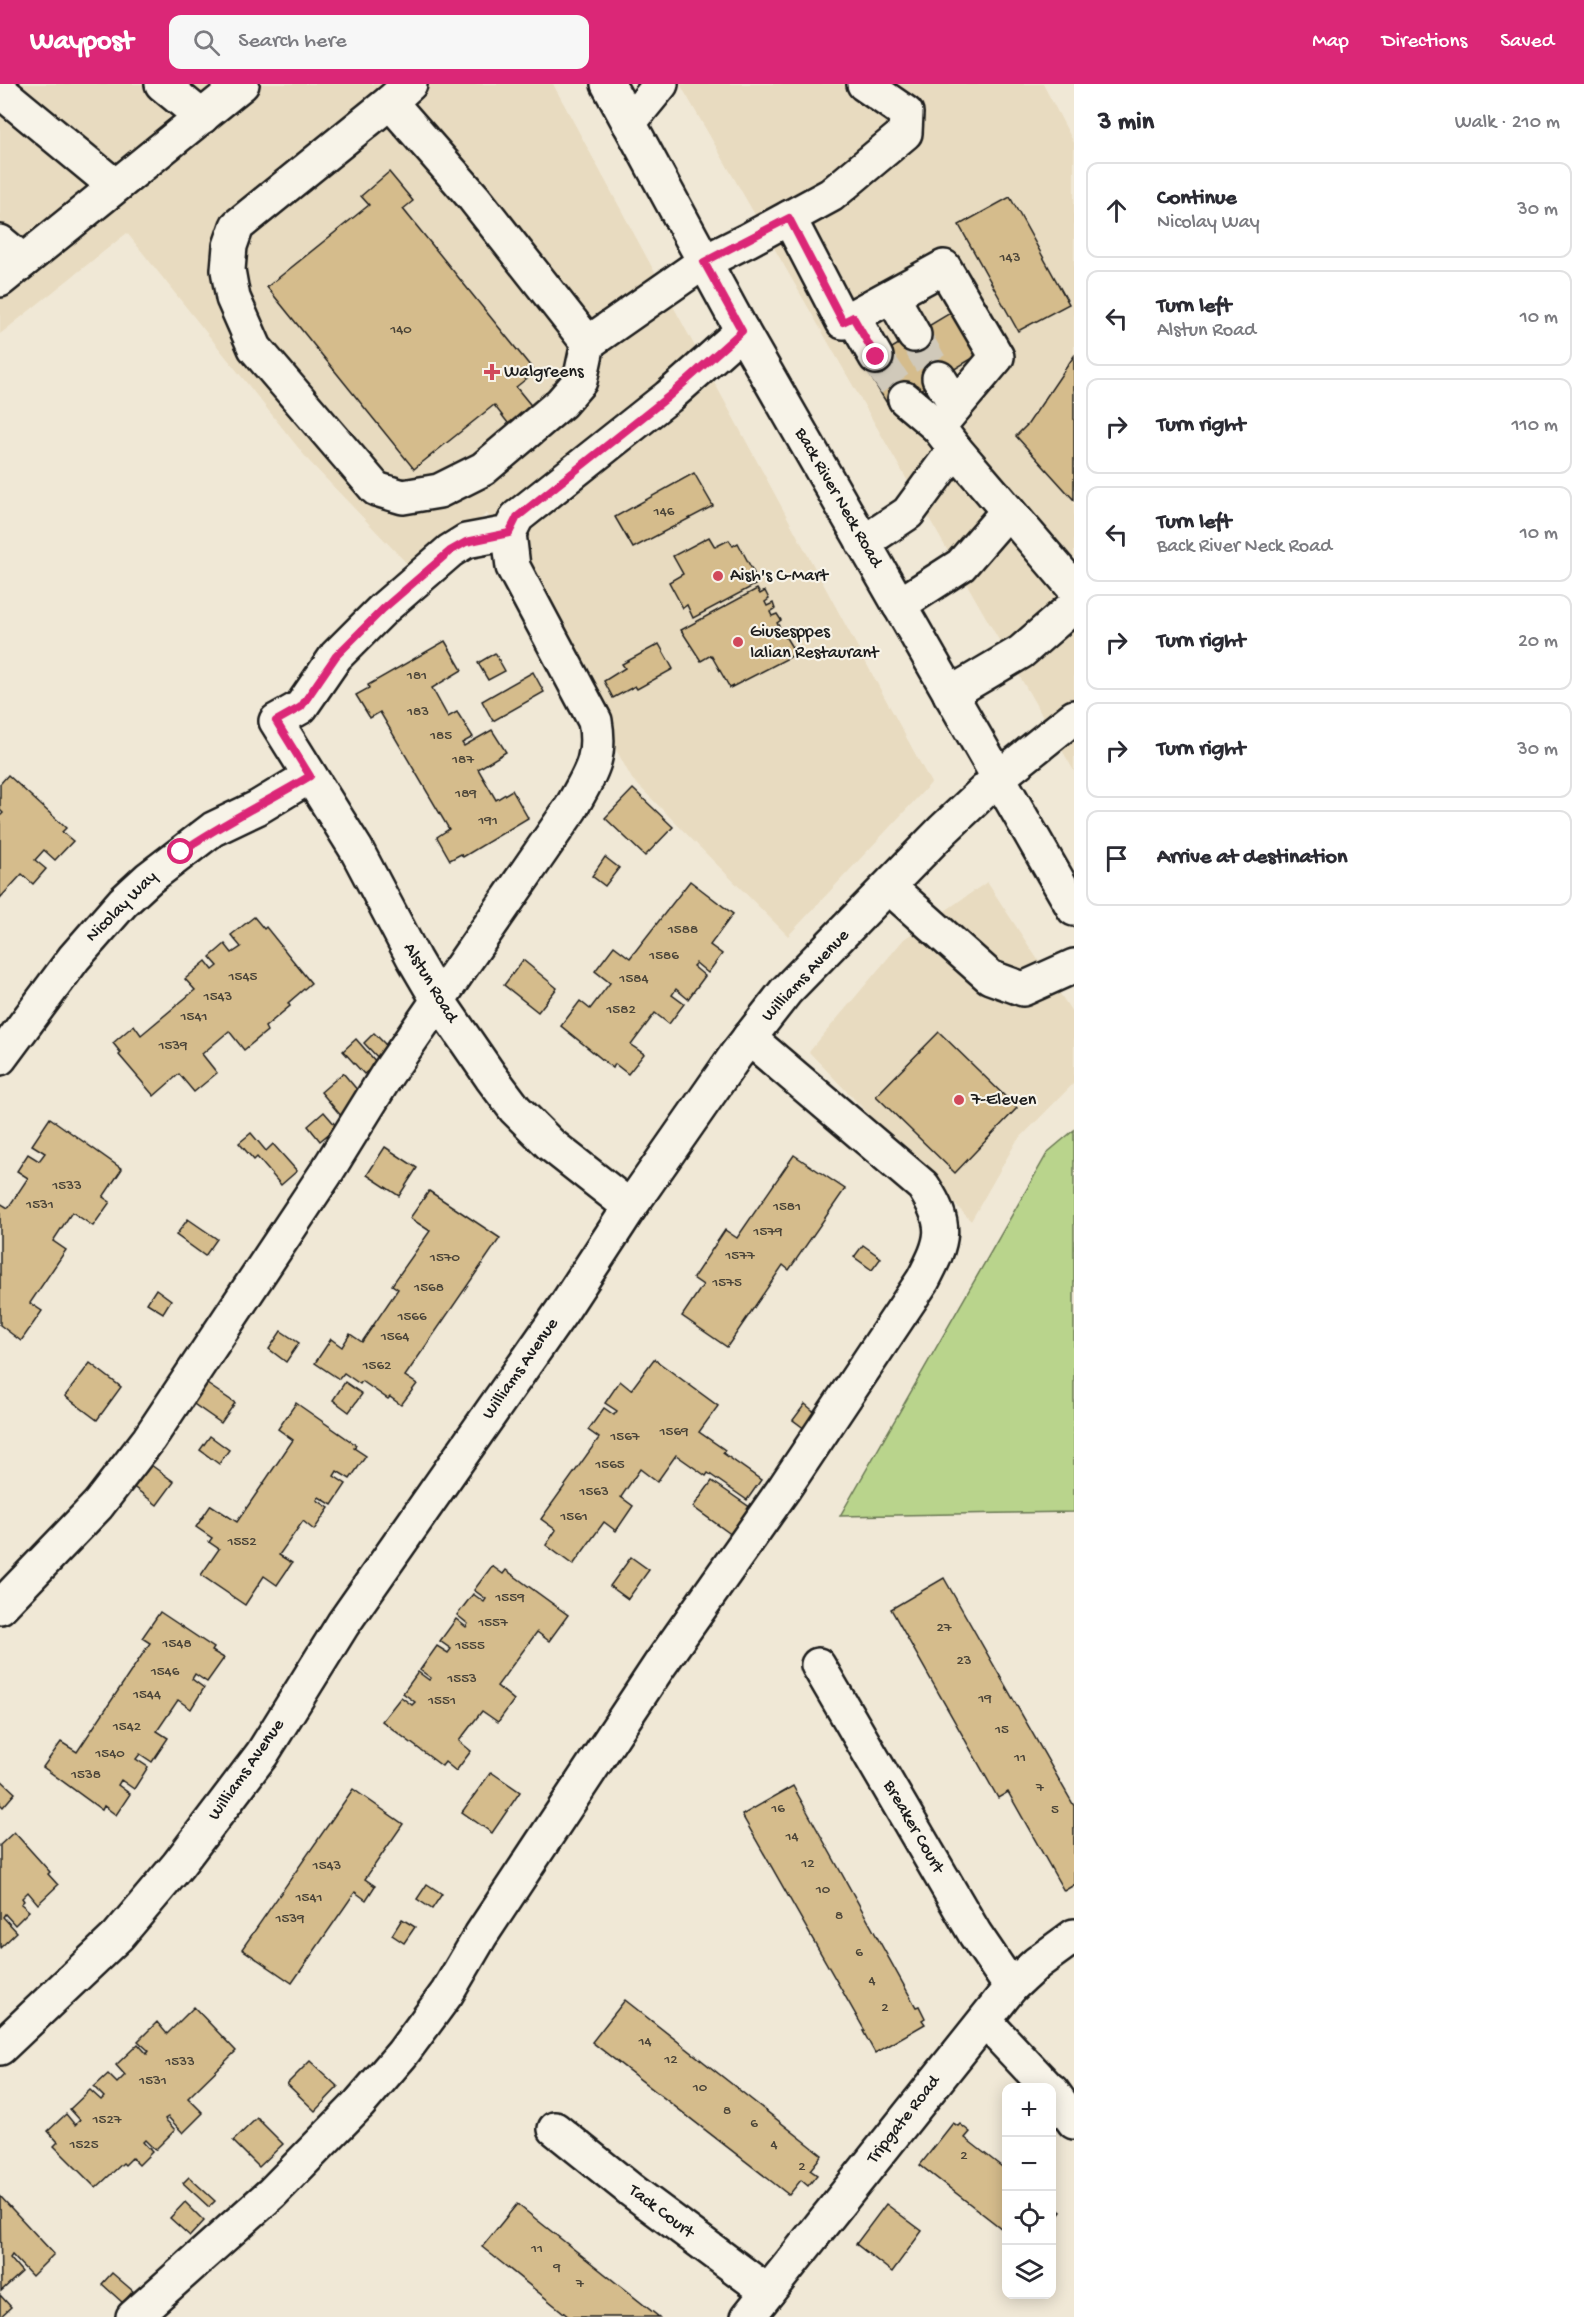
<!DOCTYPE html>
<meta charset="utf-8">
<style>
:root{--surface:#fff;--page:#f7f7f7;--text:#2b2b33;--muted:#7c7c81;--line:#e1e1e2;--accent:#db2777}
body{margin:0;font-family:"Gochi Hand",sans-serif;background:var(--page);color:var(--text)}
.controls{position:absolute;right:18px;bottom:18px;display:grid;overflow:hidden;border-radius:12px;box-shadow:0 3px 15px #0003}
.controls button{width:54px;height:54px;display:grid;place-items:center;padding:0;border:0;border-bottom:2px solid var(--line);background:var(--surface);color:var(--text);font:30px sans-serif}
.stop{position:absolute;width:18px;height:18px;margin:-14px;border:4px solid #db2777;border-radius:50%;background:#fff}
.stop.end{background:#db2777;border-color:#fff;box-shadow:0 2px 6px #0008}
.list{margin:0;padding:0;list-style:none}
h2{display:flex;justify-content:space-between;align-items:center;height:78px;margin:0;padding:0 24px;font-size:26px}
h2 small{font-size:20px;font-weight:400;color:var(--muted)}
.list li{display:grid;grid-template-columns:39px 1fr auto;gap:18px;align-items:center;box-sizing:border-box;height:96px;margin:0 12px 12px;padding:0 12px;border:2px solid var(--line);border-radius:12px}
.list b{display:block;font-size:22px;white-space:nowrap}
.list p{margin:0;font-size:20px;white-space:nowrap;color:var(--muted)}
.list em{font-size:20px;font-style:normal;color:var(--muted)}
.icon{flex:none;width:33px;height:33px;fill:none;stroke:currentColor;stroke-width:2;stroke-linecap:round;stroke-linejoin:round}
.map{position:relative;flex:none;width:1074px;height:2233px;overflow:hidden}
header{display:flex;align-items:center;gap:36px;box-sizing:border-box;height:84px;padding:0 30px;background:var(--accent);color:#fff}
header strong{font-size:28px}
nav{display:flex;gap:33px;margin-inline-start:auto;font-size:21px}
.search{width:420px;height:54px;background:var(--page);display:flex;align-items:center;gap:15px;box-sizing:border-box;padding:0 21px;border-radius:12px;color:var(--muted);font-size:22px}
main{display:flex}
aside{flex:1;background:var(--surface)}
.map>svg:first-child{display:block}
.built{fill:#e8dbc0}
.green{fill:#b9d48c;stroke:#6a7854;stroke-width:1.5}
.building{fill:#d5bc8c;stroke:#1c1c1c;stroke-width:1.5}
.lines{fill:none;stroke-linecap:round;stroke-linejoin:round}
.minor-tunnel{stroke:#d0c9ba;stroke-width:33;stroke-dasharray:33 16;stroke-linecap:butt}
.minor-casing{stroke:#1c1c1c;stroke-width:38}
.minor{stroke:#f7f3e8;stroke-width:33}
.route{stroke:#db2777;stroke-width:8}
.poi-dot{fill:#d1495b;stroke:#f7f3e8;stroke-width:2}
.labels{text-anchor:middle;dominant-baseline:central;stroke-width:4.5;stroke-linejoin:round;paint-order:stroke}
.number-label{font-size:15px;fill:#4a4438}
.poi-label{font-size:18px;fill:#1c1c1c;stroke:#f7f3e8;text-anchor:start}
.street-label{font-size:18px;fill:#1c1c1c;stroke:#f7f3e8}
</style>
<header>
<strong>Waypost</strong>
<div class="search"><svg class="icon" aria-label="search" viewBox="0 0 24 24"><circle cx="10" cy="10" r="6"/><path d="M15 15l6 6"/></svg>Search here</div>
<nav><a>Map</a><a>Directions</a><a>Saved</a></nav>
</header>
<main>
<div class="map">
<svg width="1074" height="2233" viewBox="0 0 1074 2233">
<rect width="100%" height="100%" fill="#f0e8d6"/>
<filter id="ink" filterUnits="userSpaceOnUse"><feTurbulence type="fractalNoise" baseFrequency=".0167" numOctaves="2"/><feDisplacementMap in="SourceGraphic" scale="12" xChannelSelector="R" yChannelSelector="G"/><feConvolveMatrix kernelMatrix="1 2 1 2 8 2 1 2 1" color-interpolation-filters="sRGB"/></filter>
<g filter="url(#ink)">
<!-- built -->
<g class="built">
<path d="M0,0H553L931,699L788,852L632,695L487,429L416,489L308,376L127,149L0,250Z"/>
<path d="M680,0H1043L1074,59V687Z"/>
<path d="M987,798L1074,931V999L1016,1058L971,1137L809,968L904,855Z"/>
</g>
<!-- green -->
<path class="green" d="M1074,1046V1428L840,1432L1048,1068Z"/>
<!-- building -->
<g class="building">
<path d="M389,88L413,117L403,125L535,288L516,303L538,330L515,348L494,321L414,385L267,203L369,121L361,112Z"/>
<path d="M1010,113L1069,220L1018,247L959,141Z"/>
<path d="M950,229L954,231L976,269L973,274L893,322L888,321L866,285L867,279Z"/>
<path d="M1074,272V416L1016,352L1028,340Z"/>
<path d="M694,389L713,422L633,464L615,433Z"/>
<path d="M709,453L715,463L729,456L733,462L738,459L756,493L752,496L755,501L693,534L687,521L683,524L669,498L683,490L673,472Z"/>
<path d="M757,505L760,510L765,507L769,515L765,518L767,522L773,519L775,525L770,528L772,532L777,530L781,536L777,539L796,570L730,604L711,571L701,577L681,546Z"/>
<path d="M445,557L462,586L432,604L448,633L457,628L473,653L462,659L464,662L492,646L506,668L478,685L496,716L512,706L528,734L463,773L461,770L450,776L437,753L449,745L380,628L370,634L356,611L369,604L368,601Z"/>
<path d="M659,560L673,585L637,605L635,602L613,614L604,597L625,584L622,580Z"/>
<path d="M495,569L505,587L488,596L478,579Z"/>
<path d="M533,588L544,608L493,637L482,617Z"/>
<path d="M8,691L66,744L62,748L73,757L55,776L44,766L35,776L46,785L33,800L22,790L0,814V732L3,729L0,726V700Z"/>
<path d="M633,705L673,743L645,772L605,734Z"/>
<path d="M605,773L619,784L605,802L592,792Z"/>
<path d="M690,797L733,830L710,861L722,870L708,889L696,879L693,882L705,892L688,915L676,905L672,911L684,920L669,940L655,929L631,961L644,970L628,990L615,980L613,984L561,942L580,917L590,925L610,899L595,887L614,862L630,874Z"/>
<path d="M254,833L264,845L266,843L311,899L288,919L290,922L265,943L267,947L244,966L229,947L202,970L217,989L194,1008L179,990L154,1012L119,971L121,969L113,959L134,941L141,951L195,906L185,895L206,877L213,886L218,882L210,873L225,860L232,869L241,863L231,851Z"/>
<path d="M523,876L557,904L538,928L504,901Z"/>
<path d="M939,948L1017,1024L955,1089L876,1012Z"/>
<path d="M374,949L392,967L381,977L364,959Z"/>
<path d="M356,955L377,979L364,990L343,967Z"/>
<path d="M343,989L364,1014L342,1033L321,1008Z"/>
<path d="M324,1028L337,1043L320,1057L308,1042Z"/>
<path d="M50,1034L122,1085L103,1113L110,1118L93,1142L72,1128L53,1157L66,1166L30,1219L42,1227L21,1257L0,1241V1119L8,1124L28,1094L17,1087L28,1070L39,1077L45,1069L32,1061Z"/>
<path d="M251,1049L266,1067L273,1060L297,1087L281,1101L257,1073L254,1076L239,1059Z"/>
<path d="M385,1063L417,1084L399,1112L367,1091Z"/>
<path d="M794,1071L845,1105L789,1186L783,1181L727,1263L682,1232L703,1201L693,1194L725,1146L737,1154Z"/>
<path d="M429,1107L500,1154L405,1292L417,1300L401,1321L390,1313L388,1315L362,1297L360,1300L344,1289L339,1295L315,1279L331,1255L342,1263L350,1250L362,1258L398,1205L392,1201L430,1147L410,1134Z"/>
<path d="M188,1135L217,1155L205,1172L176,1151Z"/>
<path d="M863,1161L881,1174L872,1186L854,1173Z"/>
<path d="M156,1205L171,1216L163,1229L147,1219Z"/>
<path d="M281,1247L299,1259L286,1278L269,1265Z"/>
<path d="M654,1275L718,1322L699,1348L725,1366L723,1369L761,1396L747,1416L708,1389L706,1392L676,1371L657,1398L640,1385L621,1413L633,1422L616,1447L604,1438L573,1481L546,1461L556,1446L541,1435L599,1354L588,1346L604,1324L614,1331L617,1327L605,1319L620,1297L631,1306Z"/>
<path d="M90,1279L121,1303L97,1336L65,1312Z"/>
<path d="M204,1298L235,1319L221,1339L191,1318Z"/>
<path d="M345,1298L362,1310L349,1328L333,1316Z"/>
<path d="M296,1319L356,1361L354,1364L366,1372L350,1395L337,1387L334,1392L346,1400L332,1421L319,1413L317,1416L329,1424L314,1446L303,1437L279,1471L292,1479L277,1501L264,1492L245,1521L201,1491L219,1465L209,1458L212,1454L196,1443L211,1421L237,1438L293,1356L278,1345Z"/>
<path d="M805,1320L817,1330L805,1345L793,1336Z"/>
<path d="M210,1352L229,1366L219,1380L200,1366Z"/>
<path d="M147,1378L174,1398L157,1421L131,1401Z"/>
<path d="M712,1397L751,1424L732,1451L693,1423Z"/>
<path d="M631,1473L649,1486L628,1515L610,1502Z"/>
<path d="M492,1482L503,1490L506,1486L568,1531L549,1557L537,1548L497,1602L514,1616L498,1638L482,1627L459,1657L471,1667L456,1687L445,1678L442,1682L382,1637L401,1613L412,1621L415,1618L403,1609L418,1588L429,1596L431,1594L420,1586L437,1562L448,1569L451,1565L440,1557L456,1535L466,1543L468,1540L457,1531L473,1510L484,1518L486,1515L474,1506Z"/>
<path d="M944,1494L1074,1722V1801L1064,1807L1008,1708L998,1714L891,1525Z"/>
<path d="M160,1528L214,1564L212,1567L224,1574L207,1598L195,1590L192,1595L204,1604L191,1625L178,1616L157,1647L168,1654L152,1678L140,1670L136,1675L148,1683L134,1705L121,1696L118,1701L130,1710L116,1731L104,1722L102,1726L43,1683L61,1658L77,1668L150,1559L142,1554Z"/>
<path d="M491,1688L520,1708L492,1749L462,1728Z"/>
<path d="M0,1695L15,1709L3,1723L0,1720Z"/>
<path d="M793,1702L916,1923L919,1922L925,1934L922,1936L925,1940L875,1969L863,1947H865L742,1731Z"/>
<path d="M353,1705L403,1740L365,1795L375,1802L366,1816L355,1808L292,1899L242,1865Z"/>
<path d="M14,1748L50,1788L48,1790L58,1801L38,1820L28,1808L22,1814L24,1817L21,1820L29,1827L15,1841L5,1830L3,1833L17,1848L0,1864V1761Z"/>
<path d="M427,1800L442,1810L432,1825L417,1815Z"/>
<path d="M402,1835L415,1843L404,1859L392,1851Z"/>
<path d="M625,1916L822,2071L810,2086L817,2091L808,2102L801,2096L789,2111L592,1958Z"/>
<path d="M194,1923L236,1967L188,2014L203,2029L183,2049L168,2033L165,2035L175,2046L155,2066L145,2056L143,2058L152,2068L139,2081L132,2074L125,2081L123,2079L96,2104L54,2062L58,2058L48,2047L66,2030L75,2041L80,2036L70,2025L90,2006L101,2016L104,2013L94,2003L108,1990L117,1999L125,1991L116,1981L138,1960L147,1970L149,1967L138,1957L157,1938L167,1950Z"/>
<path d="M310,1977L338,2003L315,2027L287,2000Z"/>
<path d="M257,2034L283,2060L259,2083L233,2057Z"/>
<path d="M953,2039L958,2042L960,2040L970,2048L965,2054L1006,2086V2148L920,2081Z"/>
<path d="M189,2093L215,2117L209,2123L183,2099Z"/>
<path d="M0,2112L54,2170L32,2192L12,2171L10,2174L22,2188L1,2207Z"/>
<path d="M185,2118L204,2137L190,2152L170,2134Z"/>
<path d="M517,2120L659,2233H569L482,2163Z"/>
<path d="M886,2120L922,2147L892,2188L856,2160Z"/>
<path d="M1052,2121L1061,2128L1052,2140Z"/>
<path d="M112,2189L133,2207L123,2219L102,2200Z"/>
<path d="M0,2211L11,2223L0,2233Z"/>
</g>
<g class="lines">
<!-- minor-tunnel -->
<g class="minor-tunnel">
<path d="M914,251L939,294"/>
<path d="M876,273L905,315"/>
</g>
<!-- minor casing -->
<g class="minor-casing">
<g id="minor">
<path d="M162,0L202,33"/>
<path d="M410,0L390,18L474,114L588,259L704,178L748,156L831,111L905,49L906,29L864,0"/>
<path d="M608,0L742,247L1074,825"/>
<path d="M0,7L115,102"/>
<path d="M390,18L237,142L230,162L228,186L233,214L255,264L376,405L403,413L439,407L483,385L561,319L580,297L588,259"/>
<path d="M629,39L661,0"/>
<path d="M789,134L843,238L944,183L997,273L938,343L955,365"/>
<path d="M0,158L23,177"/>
<path d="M0,196L242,0"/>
<path d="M892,212L914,251"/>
<path d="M853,233L876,273"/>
<path d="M939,294L956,321"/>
<path d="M905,315L938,343"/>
<path d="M863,459L908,429L955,365L1074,504"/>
<path d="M899,521L961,481L1008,427"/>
<path d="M950,610L1021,568L1074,522"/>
<path d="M889,803L990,893L1023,905L1074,882"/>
<path d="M0,974L74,874L123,818L149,794L213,745L257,724L310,692"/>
<path d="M630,1123L550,1060L515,1025L491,993L438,916L414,875L356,765L276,637L301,623L336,572L383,525L450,467L466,457L509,449L517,433L668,313L742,247"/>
<path d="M0,1523L98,1421L149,1355L326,1089L388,989L571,724C589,691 602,676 595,637L513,483L509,449"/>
<path d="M818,1581L975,1850L1011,1903"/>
<path d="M985,1937L1048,2004"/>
<path d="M0,1964L118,1852L178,1781L262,1670L343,1540L562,1227L630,1123L736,971L786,907L943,746L998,694L1074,633"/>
<path d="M1052,2007L1074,2038"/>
<path d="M555,2045L631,2106L768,2208"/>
<path d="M133,2233L272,2109L359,2020L402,1970L447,1909L481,1851L659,1582L785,1403L923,1196C944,1156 949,1142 923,1102L749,954"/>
<path d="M748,2233L1011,1903L1037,1879L1074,1852"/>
</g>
</g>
<!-- minor -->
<use href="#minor" class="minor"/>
</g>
</g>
<g class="lines" filter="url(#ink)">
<!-- route -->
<path class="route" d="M181,768C222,739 267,718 310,692L276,637L301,623L336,572L383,525L450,467L466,458L509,449L517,433L668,313L742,247L704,178L789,134L843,238L853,233L876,273"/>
</g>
<!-- markers -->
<g class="poi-dot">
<path d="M489 279h6v6h6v6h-6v6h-6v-6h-6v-6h6z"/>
<circle cx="718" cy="492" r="6"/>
<circle cx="738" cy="558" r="6"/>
<circle cx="959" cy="1016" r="6"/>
</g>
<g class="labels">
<!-- number labels -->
<g class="number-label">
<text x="1010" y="174">143</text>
<text x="401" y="246">140</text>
<text x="664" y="428">146</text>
<text x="417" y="592">181</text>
<text x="418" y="628">183</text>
<text x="441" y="652">185</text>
<text x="463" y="676">187</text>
<text x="466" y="710">189</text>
<text x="488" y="737">191</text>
<text x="683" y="846">1588</text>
<text x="664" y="872">1586</text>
<text x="243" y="893">1545</text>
<text x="634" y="895">1584</text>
<text x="218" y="913">1543</text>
<text x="621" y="926">1582</text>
<text x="194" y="933">1541</text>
<text x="173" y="962">1539</text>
<text x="67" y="1102">1533</text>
<text x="40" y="1121">1531</text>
<text x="787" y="1123">1581</text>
<text x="768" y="1148">1579</text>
<text x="740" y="1172">1577</text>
<text x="445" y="1174">1570</text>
<text x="727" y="1199">1575</text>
<text x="429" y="1204">1568</text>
<text x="412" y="1233">1566</text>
<text x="395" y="1253">1564</text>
<text x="377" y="1282">1562</text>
<text x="674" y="1348">1569</text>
<text x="625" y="1353">1567</text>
<text x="610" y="1381">1565</text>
<text x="594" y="1408">1563</text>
<text x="574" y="1433">1561</text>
<text x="242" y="1458">1552</text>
<text x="510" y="1514">1559</text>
<text x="493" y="1539">1557</text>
<text x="944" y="1544">27</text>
<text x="177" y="1560">1548</text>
<text x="470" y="1562">1555</text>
<text x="964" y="1577">23</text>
<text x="165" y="1588">1546</text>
<text x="462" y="1595">1553</text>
<text x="147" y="1611">1544</text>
<text x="985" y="1615">19</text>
<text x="442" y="1617">1551</text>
<text x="127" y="1643">1542</text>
<text x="1002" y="1646">15</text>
<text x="110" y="1670">1540</text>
<text x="1020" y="1674">11</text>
<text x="86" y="1691">1538</text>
<text x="1040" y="1704">7</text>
<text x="778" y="1725">16</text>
<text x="1055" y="1726">5</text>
<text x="792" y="1753">14</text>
<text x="808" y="1780">12</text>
<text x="327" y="1782">1543</text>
<text x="823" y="1806">10</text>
<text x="309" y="1814">1541</text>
<text x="839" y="1832">8</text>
<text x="290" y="1835">1539</text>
<text x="859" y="1869">6</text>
<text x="872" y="1897">4</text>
<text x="885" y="1924">2</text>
<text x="645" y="1958">14</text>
<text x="671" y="1976">12</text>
<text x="180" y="1978">1533</text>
<text x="153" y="1997">1531</text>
<text x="700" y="2004">10</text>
<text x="727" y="2027">8</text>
<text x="107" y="2036">1527</text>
<text x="754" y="2040">6</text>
<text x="84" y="2061">1525</text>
<text x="774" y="2061">4</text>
<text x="964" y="2072">2</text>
<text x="802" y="2083">2</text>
<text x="537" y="2165">11</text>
<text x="557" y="2184">9</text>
<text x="580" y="2200">7</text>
</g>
<!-- poi labels -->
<g class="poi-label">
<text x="504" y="288">Walgreens</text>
<text x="730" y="492">Aish's C-Mart</text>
<text x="750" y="548">Giusesppes<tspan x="750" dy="21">Ialian Restaurant</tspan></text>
<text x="971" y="1016">7-Eleven</text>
</g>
<!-- street labels -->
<g class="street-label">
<text transform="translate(838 414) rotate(60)">Back River Neck Road</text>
<text transform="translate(122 823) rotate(-45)">Nicolay Way</text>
<text transform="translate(806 892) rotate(-47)">Williams Avenue</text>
<text transform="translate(430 899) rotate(59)">Alstun Road</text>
<text transform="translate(521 1285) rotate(-55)">Williams Avenue</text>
<text transform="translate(247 1686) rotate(-55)">Williams Avenue</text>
<text transform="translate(913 1743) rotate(60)">Breaker Court</text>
<text transform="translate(904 2036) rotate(-52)">Tripgate Road</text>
<text transform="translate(661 2128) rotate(37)">Tack Court</text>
</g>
</g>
</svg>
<div class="controls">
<button>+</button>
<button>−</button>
<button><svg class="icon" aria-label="locate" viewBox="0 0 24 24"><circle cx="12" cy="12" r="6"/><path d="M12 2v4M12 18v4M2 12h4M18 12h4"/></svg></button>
<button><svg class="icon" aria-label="layers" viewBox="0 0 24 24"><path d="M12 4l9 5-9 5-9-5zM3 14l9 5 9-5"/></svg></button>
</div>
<div class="stop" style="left:181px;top:768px"></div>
<div class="stop end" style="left:876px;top:273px"></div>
</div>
<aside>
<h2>3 min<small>Walk · 210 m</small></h2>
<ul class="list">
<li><svg class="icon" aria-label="ahead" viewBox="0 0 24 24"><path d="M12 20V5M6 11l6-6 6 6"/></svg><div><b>Continue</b><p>Nicolay Way</p></div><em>30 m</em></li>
<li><svg class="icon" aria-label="left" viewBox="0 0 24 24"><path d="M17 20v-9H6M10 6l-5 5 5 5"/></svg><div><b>Turn left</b><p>Alstun Road</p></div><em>10 m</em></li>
<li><svg class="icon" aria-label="right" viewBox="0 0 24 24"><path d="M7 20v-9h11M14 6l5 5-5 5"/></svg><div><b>Turn right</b></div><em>110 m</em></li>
<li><svg class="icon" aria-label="left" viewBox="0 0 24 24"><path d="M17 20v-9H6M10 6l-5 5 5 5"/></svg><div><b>Turn left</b><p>Back River Neck Road</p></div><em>10 m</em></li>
<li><svg class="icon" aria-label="right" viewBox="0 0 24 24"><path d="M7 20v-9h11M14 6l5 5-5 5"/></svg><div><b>Turn right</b></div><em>20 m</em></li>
<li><svg class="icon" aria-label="right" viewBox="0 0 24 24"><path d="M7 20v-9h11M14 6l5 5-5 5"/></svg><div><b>Turn right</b></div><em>30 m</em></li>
<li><svg class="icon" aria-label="arrive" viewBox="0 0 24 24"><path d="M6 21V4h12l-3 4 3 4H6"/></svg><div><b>Arrive at destination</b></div></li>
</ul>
</aside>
</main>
